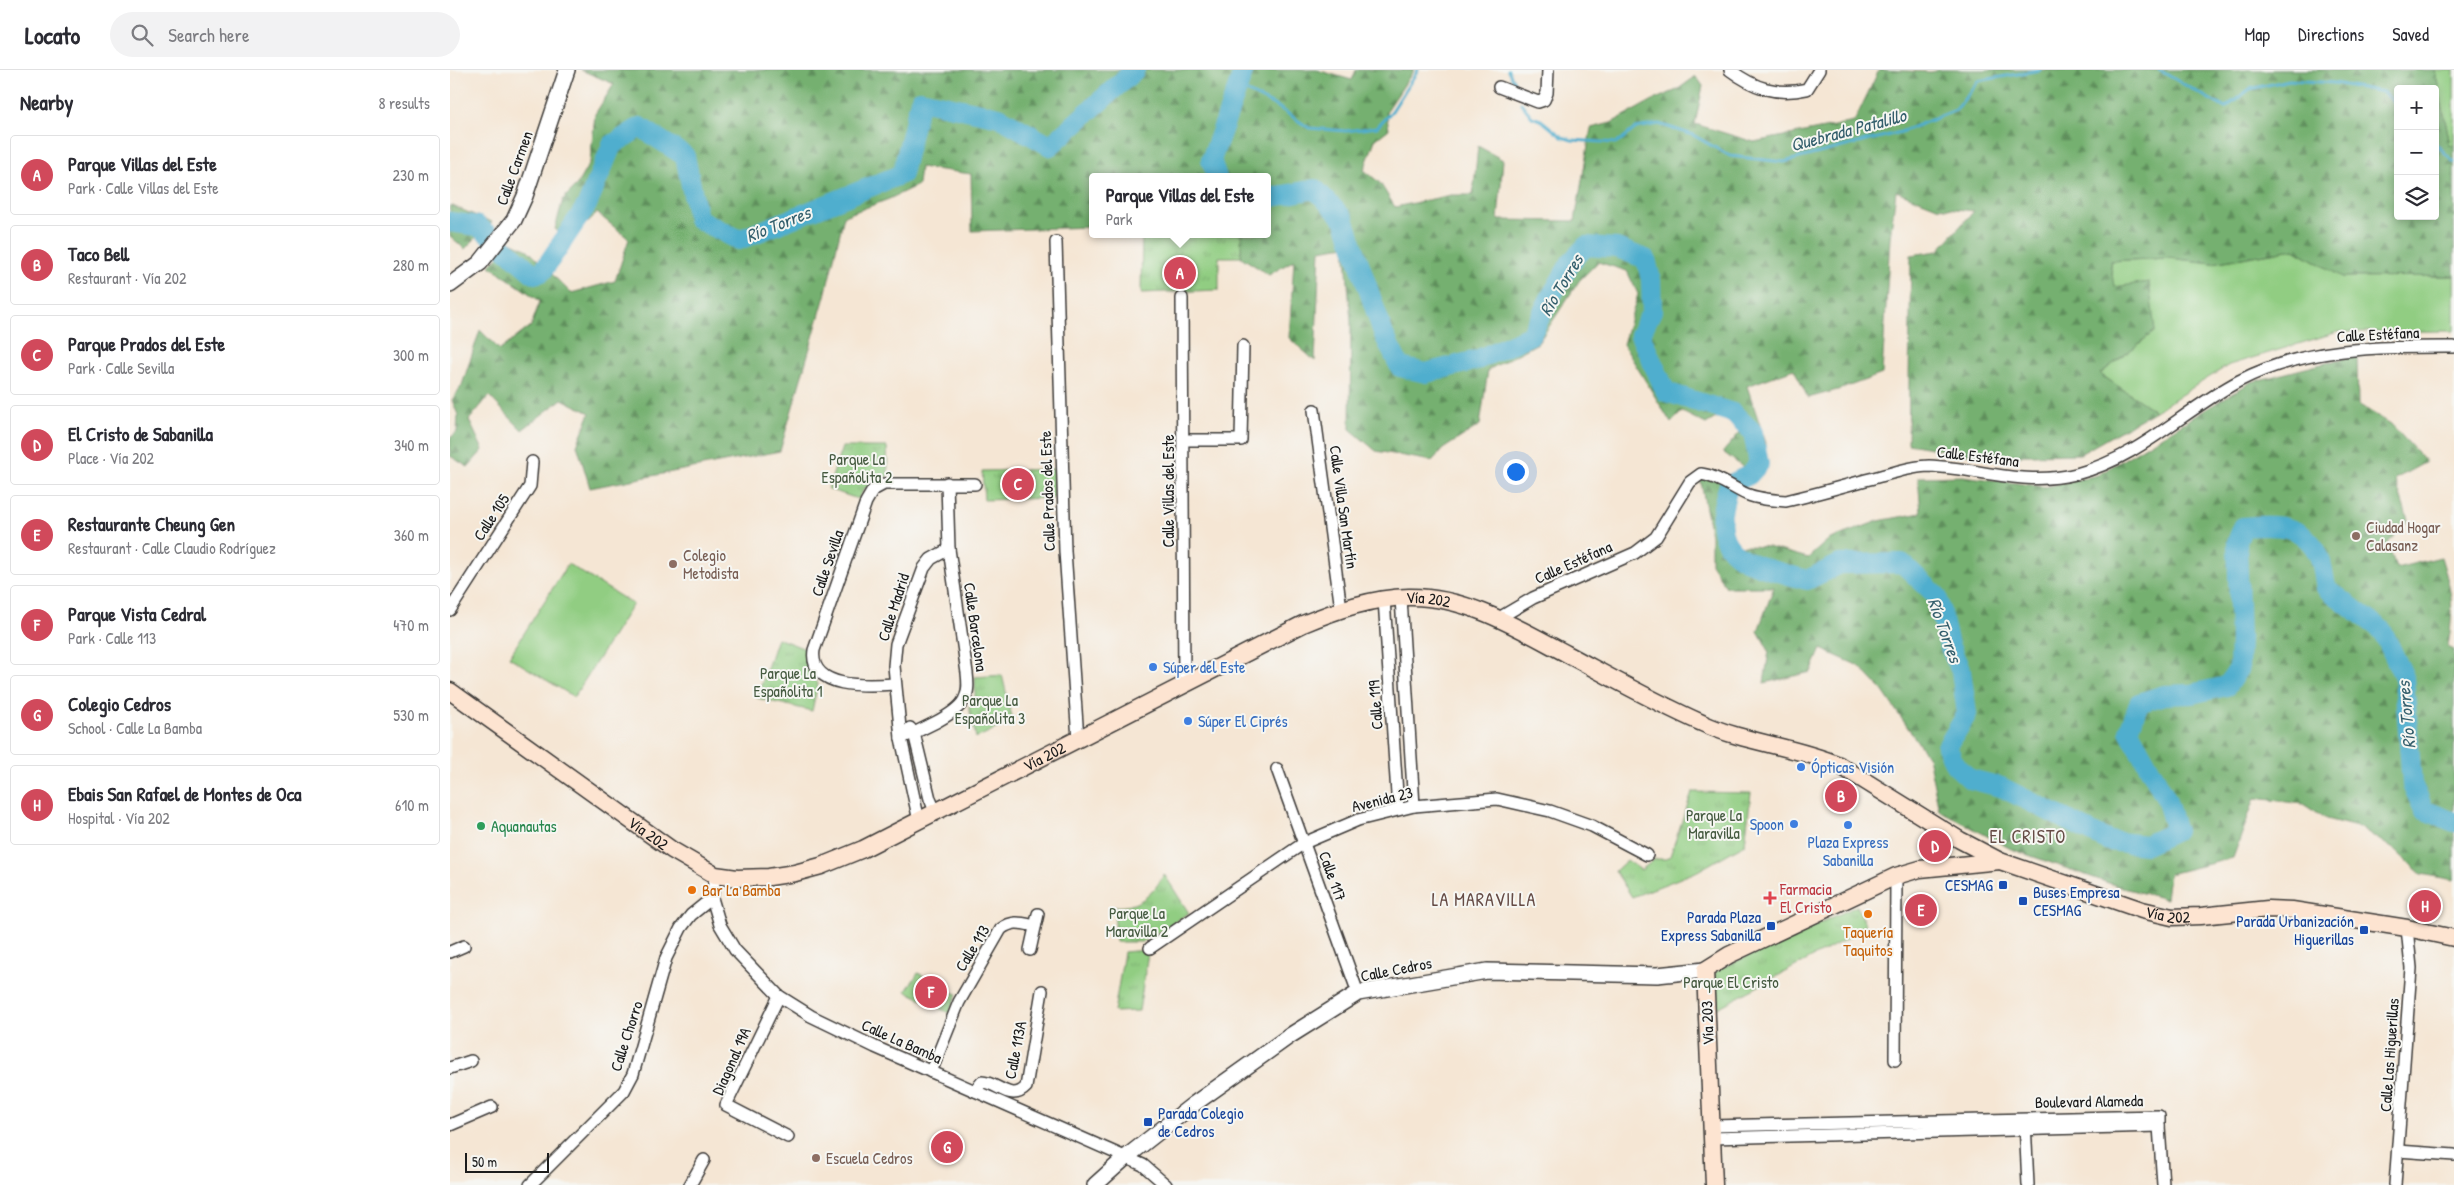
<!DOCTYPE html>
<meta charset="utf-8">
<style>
:root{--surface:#fff;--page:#f2f2f3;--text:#2b2b33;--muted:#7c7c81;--line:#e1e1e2;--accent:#d1495b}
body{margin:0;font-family:"Patrick Hand",sans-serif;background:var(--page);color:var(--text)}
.controls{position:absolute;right:15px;top:15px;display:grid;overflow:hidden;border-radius:5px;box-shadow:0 2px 8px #0003}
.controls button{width:45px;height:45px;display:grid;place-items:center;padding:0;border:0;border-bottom:1px solid var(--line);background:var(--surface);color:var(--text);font:25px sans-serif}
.scale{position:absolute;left:15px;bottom:12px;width:84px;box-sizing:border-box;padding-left:5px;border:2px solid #1c1c1c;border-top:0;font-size:14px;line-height:18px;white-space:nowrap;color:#1c1c1c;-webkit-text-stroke:4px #f6f6f2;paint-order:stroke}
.you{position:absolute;left:1065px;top:401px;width:18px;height:18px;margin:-12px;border:4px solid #fff;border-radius:50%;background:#1a73e8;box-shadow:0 0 0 8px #1a73e833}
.badge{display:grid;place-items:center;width:32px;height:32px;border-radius:50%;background:var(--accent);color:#fff;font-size:16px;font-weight:700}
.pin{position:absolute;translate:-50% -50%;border:2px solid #fff;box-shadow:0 1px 5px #0006}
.popup{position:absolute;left:639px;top:103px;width:182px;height:65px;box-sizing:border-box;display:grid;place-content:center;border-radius:5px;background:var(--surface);filter:drop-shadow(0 1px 4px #0005);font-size:16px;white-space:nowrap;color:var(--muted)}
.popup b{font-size:19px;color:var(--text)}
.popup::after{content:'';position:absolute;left:50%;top:100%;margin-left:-10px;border:10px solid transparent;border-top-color:var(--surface)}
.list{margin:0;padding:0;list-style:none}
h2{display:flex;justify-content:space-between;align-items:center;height:65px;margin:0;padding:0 20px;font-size:21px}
h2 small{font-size:16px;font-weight:400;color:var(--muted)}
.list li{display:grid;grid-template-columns:32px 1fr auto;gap:15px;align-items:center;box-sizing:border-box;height:80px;margin:0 10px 10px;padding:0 10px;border:1px solid var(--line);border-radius:5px}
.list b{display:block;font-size:19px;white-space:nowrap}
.list p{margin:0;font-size:16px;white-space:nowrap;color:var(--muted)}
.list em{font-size:16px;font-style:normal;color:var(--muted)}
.icon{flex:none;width:28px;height:28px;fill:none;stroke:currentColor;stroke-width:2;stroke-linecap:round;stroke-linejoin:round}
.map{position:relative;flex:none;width:2004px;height:1115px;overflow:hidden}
header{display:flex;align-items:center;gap:30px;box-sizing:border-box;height:70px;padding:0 25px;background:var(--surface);border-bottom:1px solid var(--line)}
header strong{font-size:24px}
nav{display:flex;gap:28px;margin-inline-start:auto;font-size:18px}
.search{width:350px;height:45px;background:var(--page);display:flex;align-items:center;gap:12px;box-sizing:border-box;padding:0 18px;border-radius:28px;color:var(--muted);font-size:19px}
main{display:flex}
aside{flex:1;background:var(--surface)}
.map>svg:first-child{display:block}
.green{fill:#91cd82;stroke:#56744f}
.forest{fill:url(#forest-firs);stroke:#486646;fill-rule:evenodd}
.park{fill:url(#park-tufts);stroke:#56744f}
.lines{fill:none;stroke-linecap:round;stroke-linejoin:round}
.stream{stroke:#50aece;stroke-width:3}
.river{stroke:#50aece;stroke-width:20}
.minor-casing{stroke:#3d3a38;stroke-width:14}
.tertiary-casing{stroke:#3d3a38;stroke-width:18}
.secondary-casing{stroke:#3d3a38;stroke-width:19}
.minor{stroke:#fff;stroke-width:11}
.tertiary{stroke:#fff;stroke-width:15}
.secondary{stroke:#fde4d1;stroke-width:16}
.education-dot{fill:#8d6e63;stroke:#f6f6f2;stroke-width:2}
.shop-dot{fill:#3f7fe0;stroke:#f6f6f2;stroke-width:2}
.leisure-dot{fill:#2e9e5b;stroke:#f6f6f2;stroke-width:2}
.transit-dot{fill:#1a4fb4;stroke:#f6f6f2;stroke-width:2}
.food-dot{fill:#e8710a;stroke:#f6f6f2;stroke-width:2}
.health-dot{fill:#e0444e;stroke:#f6f6f2;stroke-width:2}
.labels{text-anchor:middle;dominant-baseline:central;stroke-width:4;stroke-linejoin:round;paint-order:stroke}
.street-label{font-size:16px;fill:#1c1c1c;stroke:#f6f6f2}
.park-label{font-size:16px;fill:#455a40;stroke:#f6f6f2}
.education-label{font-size:16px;fill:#785e54;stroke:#f6f6f2;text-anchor:start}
.shop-label{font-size:16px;fill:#366cbe;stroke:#f6f6f2;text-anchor:start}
.leisure-label{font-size:16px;fill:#27864d;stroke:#f6f6f2;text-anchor:start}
.transit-label{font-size:16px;fill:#164399;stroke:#f6f6f2;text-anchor:end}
.health-label{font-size:16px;fill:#be3a42;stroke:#f6f6f2;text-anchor:start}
.food-label{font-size:16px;fill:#c56008;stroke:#f6f6f2;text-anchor:start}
.water-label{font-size:18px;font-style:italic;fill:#335e6c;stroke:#f6f6f2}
.neighbourhood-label{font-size:18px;letter-spacing:1px;fill:#654b45;stroke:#f6f6f2}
</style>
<header>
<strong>Locato</strong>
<div class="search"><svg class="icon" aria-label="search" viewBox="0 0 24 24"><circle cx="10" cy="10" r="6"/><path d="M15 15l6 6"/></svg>Search here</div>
<nav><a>Map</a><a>Directions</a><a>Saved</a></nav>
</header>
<main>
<aside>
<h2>Nearby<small>8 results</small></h2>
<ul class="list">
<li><span class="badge">A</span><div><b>Parque Villas del Este</b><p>Park · Calle Villas del Este</p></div><em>230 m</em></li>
<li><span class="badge">B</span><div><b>Taco Bell</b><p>Restaurant · Vía 202</p></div><em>280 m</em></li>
<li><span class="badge">C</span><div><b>Parque Prados del Este</b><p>Park · Calle Sevilla</p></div><em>300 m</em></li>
<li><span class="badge">D</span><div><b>El Cristo de Sabanilla</b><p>Place · Vía 202</p></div><em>340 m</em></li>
<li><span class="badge">E</span><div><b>Restaurante Cheung Gen</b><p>Restaurant · Calle Claudio Rodríguez</p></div><em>360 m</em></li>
<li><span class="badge">F</span><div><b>Parque Vista Cedral</b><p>Park · Calle 113</p></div><em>470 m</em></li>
<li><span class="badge">G</span><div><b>Colegio Cedros</b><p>School · Calle La Bamba</p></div><em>530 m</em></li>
<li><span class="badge">H</span><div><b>Ebais San Rafael de Montes de Oca</b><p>Hospital · Vía 202</p></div><em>610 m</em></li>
</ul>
</aside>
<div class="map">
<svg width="2004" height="1115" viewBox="0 0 2004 1115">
<defs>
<pattern id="forest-firs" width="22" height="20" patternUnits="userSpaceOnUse" patternTransform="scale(1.25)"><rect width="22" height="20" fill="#74b070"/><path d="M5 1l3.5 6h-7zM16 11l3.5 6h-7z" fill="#5e8e5b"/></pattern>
<pattern id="park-tufts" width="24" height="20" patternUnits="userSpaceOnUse" patternTransform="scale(1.25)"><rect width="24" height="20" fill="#91cd82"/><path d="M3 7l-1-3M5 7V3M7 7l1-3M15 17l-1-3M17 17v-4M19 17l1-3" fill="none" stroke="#7caf70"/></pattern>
</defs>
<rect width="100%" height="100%" fill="#f6f6f2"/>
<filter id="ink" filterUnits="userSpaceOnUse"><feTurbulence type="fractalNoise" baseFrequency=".02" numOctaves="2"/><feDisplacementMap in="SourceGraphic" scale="10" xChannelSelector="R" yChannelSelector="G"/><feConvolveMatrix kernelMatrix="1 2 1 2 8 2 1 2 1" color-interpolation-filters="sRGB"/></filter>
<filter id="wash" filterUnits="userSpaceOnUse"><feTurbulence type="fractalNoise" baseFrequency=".0096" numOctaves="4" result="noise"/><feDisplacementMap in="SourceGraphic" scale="20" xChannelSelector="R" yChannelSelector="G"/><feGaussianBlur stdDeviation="1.12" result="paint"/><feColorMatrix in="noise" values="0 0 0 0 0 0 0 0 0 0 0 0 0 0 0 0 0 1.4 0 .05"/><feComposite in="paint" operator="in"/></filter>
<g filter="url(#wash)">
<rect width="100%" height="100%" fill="#f5e6d4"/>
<!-- green -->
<g class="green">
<path d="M1985,0H2004V75H2000Z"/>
<path d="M1844,179L1892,207L2004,206V261L1888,262L1779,295L1705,341L1650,304L1705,261L1663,217L1660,191L1718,188L1763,193Z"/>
<path d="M118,494L183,534L124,627L59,587Z"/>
</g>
<!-- forest -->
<g class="forest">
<path d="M131,0H867L902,10L906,0H964L936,42L939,59L925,70L914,100L930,113L945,137L1001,125H1023L1028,76L1053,90L1048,150L1125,151L1141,58L1161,53L1203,30L1227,20L1246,6L1253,16L1245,54L1304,72L1404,52L1429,0L1481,2L1491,0H1985L2000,75H2004V206L1892,207L1844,179L1763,193L1718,188L1660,191L1664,217L1699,212L1705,261L1650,304L1705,341L1630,384L1529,386L1458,374L1461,185L1488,181L1524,141L1487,137L1446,121L1440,168L1432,304L1391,319L1358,328L1344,299L1297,316L1316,373L1298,401L1273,382L1291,361L1271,345L1256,354L1232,342L1221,353L1173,274L1188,224L1177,201L1148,192L1129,211L1088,273L1038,300L1030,355L993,379L982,391L926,381L900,359L901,252L895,176L870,180L865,291L839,268L844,190L819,205L791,187V164H818V107H642V157L522,161L521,104L470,97L468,115L439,129L394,146L375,226L330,381L140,418L127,375L140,343L112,329L72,360L39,326L19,350L33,380L18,397L0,386V368L7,362L8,345L2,330L12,315L30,260L50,280L81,256L90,231L40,196L61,172L78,180L121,223L165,211L179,169L147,143L119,170L105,159L113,129L126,116L140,92L145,44L164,14ZM1948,19H1985V146H1948Z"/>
<path d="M0,135L42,152L15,179L0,166Z"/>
<path d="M1907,285L1908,334L1941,354L1976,392L1945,409L1958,450L1938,473L1946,498L1991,487C2003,526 2004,536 1998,577L2004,580V810L1971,804L1945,780L1911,758L1876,749L1853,734L1805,728L1783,788L1719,804L1716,829L1673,818L1561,779L1489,740L1478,687L1432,620L1409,596L1371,579L1361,602L1314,613L1319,581L1308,561L1324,517H1276L1261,494V466L1250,407L1271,411L1277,475L1318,477L1358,488L1378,470L1428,451L1471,443L1468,407L1513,406L1596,417L1648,405L1801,312Z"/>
</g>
<!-- park -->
<g class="park">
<path d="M692,164H791V187H769V220L691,223Z"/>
<path d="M392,377H437L438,406L415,418L408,429L378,419Z"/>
<path d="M604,399V428L534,430L532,401Z"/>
<path d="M327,568L358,580C356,593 355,604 368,613L362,641L307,628Z"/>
<path d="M552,605L563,651L526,668L519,637L525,627V607Z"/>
<path d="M1242,722L1301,723L1295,774L1246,802L1182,827L1165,801L1177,790L1191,800L1205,789H1216L1220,786Z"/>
<path d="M714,804L739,843L692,872H666L664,836C687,839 704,824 714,804Z"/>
<path d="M1407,836L1417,858L1264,940L1262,906L1269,899Z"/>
<path d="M696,880L698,883L689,941L664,942L674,882Z"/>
<path d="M468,903L507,924L499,943L456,921Z"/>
</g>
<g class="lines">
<!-- stream -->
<g class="stream">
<path d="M1058,0L1066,16"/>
<path d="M1709,0L1775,38L1800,19L1839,10L1884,13L1933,22L1948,36"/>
<path d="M788,17L828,37L859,58L896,61L927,57L942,41L968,0"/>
<path d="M1071,33L1082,47L1091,50L1112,67L1122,70L1167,73L1186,58L1209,54L1243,65L1280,86L1334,92L1451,62L1506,40L1528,11L1590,0"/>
<path d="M1985,73L2004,92"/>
</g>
<!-- river -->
<g class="river">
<path d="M767,107L761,90L794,0"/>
<path d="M818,128L865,119L894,149L934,265L950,297L976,303L1027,290L1081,265L1099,230L1121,192L1136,176L1167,178L1196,189L1201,210L1202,241L1190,265L1216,322L1283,343L1303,362L1309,394L1299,405L1279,415C1253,490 1299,493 1357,510L1390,494L1452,493L1487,526L1499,575L1511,601L1517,644L1497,677L1505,695L1520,709L1551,717L1659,771L1696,775L1726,761L1716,728L1679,661L1689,633L1714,625L1741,624L1777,616L1789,598L1790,568L1787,472L1793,457C1824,455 1852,452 1868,484C1873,493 1874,508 1876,518L1932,560L1954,607L1962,714L1974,740L2004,752"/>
<path d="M0,152L28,156L84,204L92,202L137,135L162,75L190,57L235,86L248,149L289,170L452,104L470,30L549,47L600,76L685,0"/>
</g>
</g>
</g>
<g filter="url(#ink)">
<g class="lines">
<!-- minor casing -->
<g class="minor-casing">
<g id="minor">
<path d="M1280,0C1304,18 1326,26 1357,19L1369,0"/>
<path d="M1049,17L1088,32L1094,30L1097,23L1098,0"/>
<path d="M606,172L615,481L628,669"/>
<path d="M732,228L734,614"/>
<path d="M864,340L891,539"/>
<path d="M734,370H791L793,276"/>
<path d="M951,528L964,736"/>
<path d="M934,529L948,739"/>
<path d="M0,540L80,416L82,392"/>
<path d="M1049,548L1083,528L1185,483L1206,467L1240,412L1251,404C1267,406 1281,417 1296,424C1308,429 1322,430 1336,431C1367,424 1397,415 1427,407C1444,403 1462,396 1479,396C1530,398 1573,417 1626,404C1691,387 1732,341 1789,311C1856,276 1931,277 2004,277"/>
<path d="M445,614C418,616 358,620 364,580L416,432L423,420L434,414H525"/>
<path d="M460,658L464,663L480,729L486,743"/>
<path d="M451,668C467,662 506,645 514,630C519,622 518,612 517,603L499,479L497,413"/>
<path d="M827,699L908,923"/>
<path d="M469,751L451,668L444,596L446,574L474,498L481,489L499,479"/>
<path d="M265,805L262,828L270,855L285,880L329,926L361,946L425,977L693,1095L716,1115"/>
<path d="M700,878L854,773L908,750L964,736L1047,729L1100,741L1142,756L1197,785"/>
<path d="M580,880L588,844"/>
<path d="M0,882L14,876"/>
<path d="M329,926L276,1035L338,1067"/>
<path d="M1445,990L1446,806"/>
<path d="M0,998L21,991"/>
<path d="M481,1002L509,932L551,859C563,850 571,853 585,856"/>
<path d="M525,1021L532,1012C547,1012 561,1033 576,1017L592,921"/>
<path d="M1575,1052L1578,1115"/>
<path d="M0,1055L42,1037"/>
<path d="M1261,1056L1709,1046V1056L1262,1068"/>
<path d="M1709,1056L1713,1115"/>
<path d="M1948,1081L2004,1085"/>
<path d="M80,1115L174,1021L183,1004L216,888L231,858L241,845L262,828"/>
<path d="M240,1115L254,1090"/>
<path d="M1945,1115L1961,898L1957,858"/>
</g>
</g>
<!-- tertiary casing -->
<g class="tertiary-casing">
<g id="tertiary">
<path d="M0,215L30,193L64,150L75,126L117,0"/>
<path d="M645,1115L675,1088L744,1034L841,965L908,923L1037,901L1207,905L1255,900"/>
</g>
</g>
<!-- secondary casing -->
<g class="secondary-casing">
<g id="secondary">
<path id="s1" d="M0,621L222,780L265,805L287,808L319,807L345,803L371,796L413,779L853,554C887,540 921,528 959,527C1016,526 1068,558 1117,584C1162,608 1206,633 1252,653C1295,673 1345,676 1389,695L1510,770L1550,791L1692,840L1722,847L1751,846L1818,839L1842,840L1957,858L2004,868"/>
<path d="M1264,1115L1255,900L1279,885L1446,806L1470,799L1550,791"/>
</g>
</g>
<!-- minor -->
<use href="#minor" class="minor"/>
<!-- tertiary -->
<use href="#tertiary" class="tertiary"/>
<!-- secondary -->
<use href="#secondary" class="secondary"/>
</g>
</g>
<!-- markers -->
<g class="education-dot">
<circle cx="1906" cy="466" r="5"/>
<circle cx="223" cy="494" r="5"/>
<circle cx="366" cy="1088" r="5"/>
</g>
<g class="shop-dot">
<circle cx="703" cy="597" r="5"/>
<circle cx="738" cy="651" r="5"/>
<circle cx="1351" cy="697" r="5"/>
<circle cx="1344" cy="754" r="5"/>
<circle cx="1398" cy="755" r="5"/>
</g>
<circle class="leisure-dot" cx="31" cy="756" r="5"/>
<g class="transit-dot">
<rect x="1548" y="810" width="10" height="10" rx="2.5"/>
<rect x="1568" y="826" width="10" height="10" rx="2.5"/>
<rect x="1316" y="851" width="10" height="10" rx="2.5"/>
<rect x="1909" y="855" width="10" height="10" rx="2.5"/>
<rect x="693" y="1047" width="10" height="10" rx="2.5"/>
</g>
<g class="food-dot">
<circle cx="242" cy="820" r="5"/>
<circle cx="1418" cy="844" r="5"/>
</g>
<path class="health-dot" d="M1317.5 820.5h5v5h5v5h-5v5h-5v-5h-5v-5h5z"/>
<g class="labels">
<!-- street labels -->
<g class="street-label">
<text transform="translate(64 98) rotate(-70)">Calle Carmen</text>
<text transform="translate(1928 264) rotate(-3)">Calle Estéfana</text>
<text transform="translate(1528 386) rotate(7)">Calle Estéfana</text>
<text transform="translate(597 421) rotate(-92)">Calle Prados del Este</text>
<text transform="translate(718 421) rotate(-90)">Calle Villas del Este</text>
<text transform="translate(894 437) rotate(82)">Calle Villa San Martín</text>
<text transform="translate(41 447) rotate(-57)">Calle 105</text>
<text transform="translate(1123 492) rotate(-24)">Calle Estéfana</text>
<text transform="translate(377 493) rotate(-71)">Calle Sevilla</text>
<text stroke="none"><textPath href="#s1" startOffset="1099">Vía 202</textPath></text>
<text transform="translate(443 537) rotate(-72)">Calle Madrid</text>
<text transform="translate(526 557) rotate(82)">Calle Barcelona</text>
<text transform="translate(925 635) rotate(-94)">Calle 119</text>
<text stroke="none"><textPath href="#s1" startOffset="679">Vía 202</textPath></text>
<text transform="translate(932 729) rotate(-14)">Avenida 23</text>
<text stroke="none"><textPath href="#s1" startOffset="244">Vía 202</textPath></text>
<text transform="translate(883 806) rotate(70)">Calle 117</text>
<text stroke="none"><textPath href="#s1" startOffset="1909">Vía 202</textPath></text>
<text transform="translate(522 878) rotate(-59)">Calle 113</text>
<text transform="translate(946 899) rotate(-11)">Calle Cedros</text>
<text transform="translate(1257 953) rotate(-92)">Vía 203</text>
<text transform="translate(176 966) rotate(-72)">Calle Chorro</text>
<text transform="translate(452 971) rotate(24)">Calle La Bamba</text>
<text transform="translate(565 980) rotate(-79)">Calle 113A</text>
<text transform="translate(1939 985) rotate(-86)">Calle Las Higuerillas</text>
<text transform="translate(281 991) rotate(-66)">Diagonal 19A</text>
<text transform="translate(1639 1031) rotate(-1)">Boulevard Alameda</text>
</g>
<!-- park labels -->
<g class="park-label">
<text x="407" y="389">Parque La<tspan x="407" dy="18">Españolita 2</tspan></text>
<text x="338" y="603">Parque La<tspan x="338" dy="18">Españolita 1</tspan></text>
<text x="540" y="630">Parque La<tspan x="540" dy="18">Españolita 3</tspan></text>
<text x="1264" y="745">Parque La<tspan x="1264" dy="18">Maravilla</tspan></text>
<text x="687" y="843">Parque La<tspan x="687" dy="18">Maravilla 2</tspan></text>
<text x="1281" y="912">Parque El Cristo</text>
</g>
<!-- education labels -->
<g class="education-label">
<text x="1916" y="457">Ciudad Hogar<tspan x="1916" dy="18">Calasanz</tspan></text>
<text x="233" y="485">Colegio<tspan x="233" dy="18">Metodista</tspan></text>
<text x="376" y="1088">Escuela Cedros</text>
</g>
<!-- shop labels -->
<g class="shop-label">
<text x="713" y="597">Súper del Este</text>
<text x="748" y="651">Súper El Ciprés</text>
<text x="1361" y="697">Ópticas Visión</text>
<text x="1334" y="754" text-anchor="end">Spoon</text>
<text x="1398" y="772" text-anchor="middle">Plaza Express<tspan x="1398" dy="18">Sabanilla</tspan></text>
</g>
<!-- leisure labels -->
<g class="leisure-label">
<text x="41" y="756">Aquanautas</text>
</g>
<!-- transit labels -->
<g class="transit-label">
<text x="1543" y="815">CESMAG</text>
<text x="1583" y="822" text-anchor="start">Buses Empresa<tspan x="1583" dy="18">CESMAG</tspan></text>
<text x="1311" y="847">Parada Plaza<tspan x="1311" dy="18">Express Sabanilla</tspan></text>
<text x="1904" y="851">Parada Urbanización<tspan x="1904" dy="18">Higuerillas</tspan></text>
<text x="708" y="1043" text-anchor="start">Parada Colegio<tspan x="708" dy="18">de Cedros</tspan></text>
</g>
<!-- health labels -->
<g class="health-label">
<text x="1330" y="819">Farmacia<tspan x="1330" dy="18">El Cristo</tspan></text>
</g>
<!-- food labels -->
<g class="food-label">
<text x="252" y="820">Bar La Bamba</text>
<text x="1418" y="862" text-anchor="middle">Taquería<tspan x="1418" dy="18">Taquitos</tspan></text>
</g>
<!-- water labels -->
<g class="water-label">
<text transform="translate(1398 60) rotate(-15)">Quebrada Patalillo</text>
<text transform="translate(328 154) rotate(-22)">Río Torres</text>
<text transform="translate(1111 215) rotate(-59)">Río Torres</text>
<text transform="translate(1495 560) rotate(70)">Río Torres</text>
<text transform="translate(1956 645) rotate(-95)">Río Torres</text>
</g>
<!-- neighbourhood labels -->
<g class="neighbourhood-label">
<text x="1578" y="766">EL CRISTO</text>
<text x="1034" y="829">LA MARAVILLA</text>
</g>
</g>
</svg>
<div class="controls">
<button>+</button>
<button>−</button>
<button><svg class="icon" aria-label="layers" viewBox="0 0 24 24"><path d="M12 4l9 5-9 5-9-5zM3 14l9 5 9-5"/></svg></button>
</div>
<div class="scale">50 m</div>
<div class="you"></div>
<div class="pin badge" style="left:730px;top:203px">A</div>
<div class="popup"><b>Parque Villas del Este</b>Park</div>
<div class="pin badge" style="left:1391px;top:726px">B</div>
<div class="pin badge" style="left:568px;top:414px">C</div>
<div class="pin badge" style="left:1485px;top:776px">D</div>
<div class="pin badge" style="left:1471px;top:840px">E</div>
<div class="pin badge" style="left:481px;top:922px">F</div>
<div class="pin badge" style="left:497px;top:1077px">G</div>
<div class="pin badge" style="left:1975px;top:836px">H</div>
</div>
</main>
